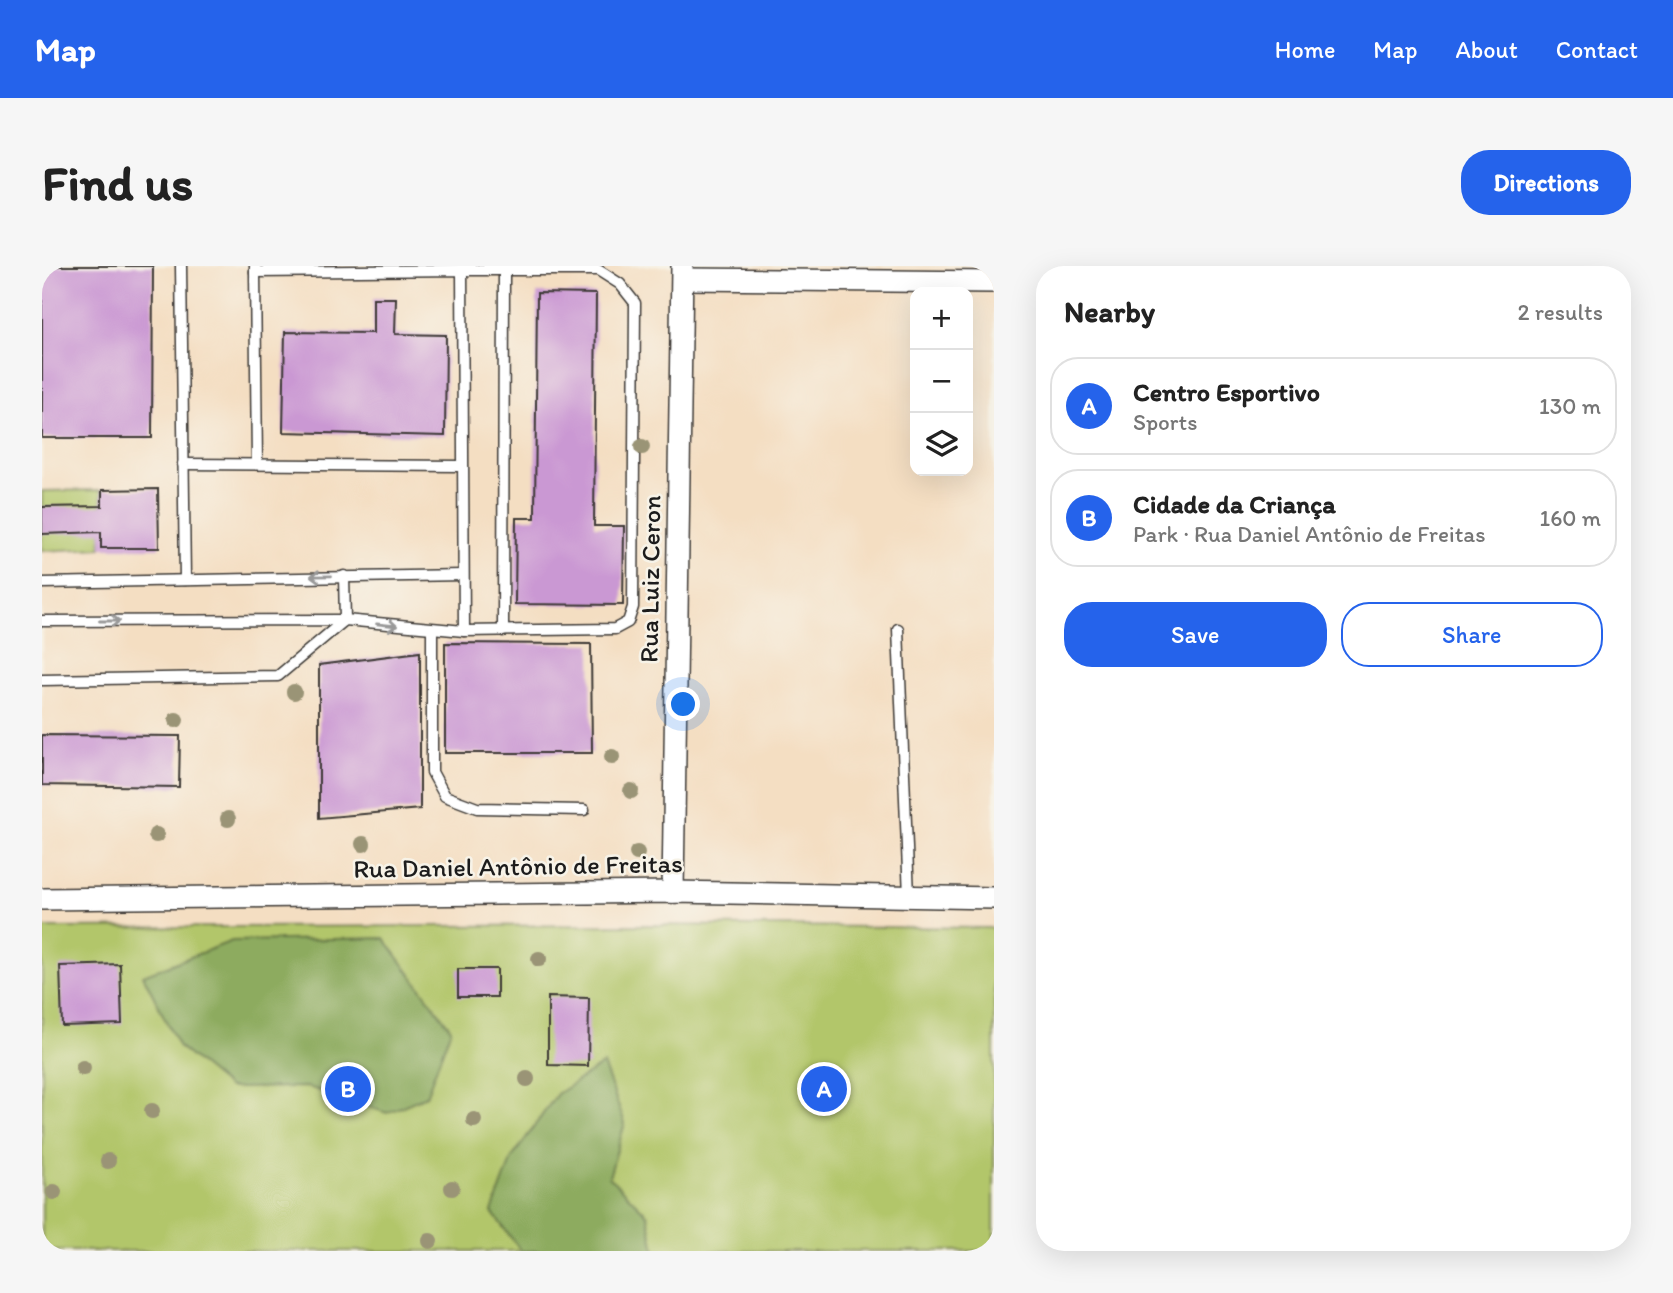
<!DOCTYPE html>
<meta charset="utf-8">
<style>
:root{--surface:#fff;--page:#f6f6f6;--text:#222;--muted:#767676;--line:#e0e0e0;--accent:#2563eb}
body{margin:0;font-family:Itim,sans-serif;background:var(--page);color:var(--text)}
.controls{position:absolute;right:21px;top:21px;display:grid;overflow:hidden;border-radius:14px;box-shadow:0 7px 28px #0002}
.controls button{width:63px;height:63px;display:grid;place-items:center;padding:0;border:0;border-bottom:2px solid var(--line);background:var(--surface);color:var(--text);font:35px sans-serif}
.you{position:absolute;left:642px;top:439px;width:24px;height:24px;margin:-18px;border:5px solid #fff;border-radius:50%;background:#1a73e8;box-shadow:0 0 0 10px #1a73e833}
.badge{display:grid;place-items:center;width:46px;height:46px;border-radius:50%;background:var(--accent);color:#fff;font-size:23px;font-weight:700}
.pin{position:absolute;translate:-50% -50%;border:4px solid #fff;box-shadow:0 2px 7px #0006}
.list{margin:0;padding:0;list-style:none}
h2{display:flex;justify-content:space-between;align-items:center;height:91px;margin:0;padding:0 28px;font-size:30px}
h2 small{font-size:23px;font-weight:400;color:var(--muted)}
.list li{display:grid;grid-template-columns:46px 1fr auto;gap:21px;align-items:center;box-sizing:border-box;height:98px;margin:0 14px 14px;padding:0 14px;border:2px solid var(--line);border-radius:28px}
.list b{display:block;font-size:26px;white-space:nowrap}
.list p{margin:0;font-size:23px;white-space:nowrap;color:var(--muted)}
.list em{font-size:23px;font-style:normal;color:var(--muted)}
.actions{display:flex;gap:14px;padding:21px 28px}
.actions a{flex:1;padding:16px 0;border:2px solid var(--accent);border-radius:28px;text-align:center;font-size:24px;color:var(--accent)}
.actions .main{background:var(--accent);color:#fff}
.icon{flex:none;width:38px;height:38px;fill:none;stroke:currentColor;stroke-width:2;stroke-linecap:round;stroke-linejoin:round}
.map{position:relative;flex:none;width:952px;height:985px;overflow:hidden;border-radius:28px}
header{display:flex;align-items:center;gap:42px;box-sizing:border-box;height:98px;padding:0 35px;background:var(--accent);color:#fff}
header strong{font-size:33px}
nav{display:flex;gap:38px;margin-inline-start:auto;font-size:24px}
.intro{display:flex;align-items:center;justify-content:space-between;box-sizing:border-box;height:168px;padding:0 42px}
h1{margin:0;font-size:49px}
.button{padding:18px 32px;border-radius:28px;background:var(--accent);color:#fff;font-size:24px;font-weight:700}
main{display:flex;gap:42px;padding:0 42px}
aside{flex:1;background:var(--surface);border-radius:28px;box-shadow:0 7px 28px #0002}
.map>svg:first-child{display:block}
.green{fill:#b2c66a;stroke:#677143;stroke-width:2}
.forest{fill:#8dab5e;stroke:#54643d;stroke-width:2}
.building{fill:#ca98d3}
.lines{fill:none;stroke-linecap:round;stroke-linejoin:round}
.lane-casing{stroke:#3c3935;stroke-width:13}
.street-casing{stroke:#3c3935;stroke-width:24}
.lane{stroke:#fff;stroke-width:10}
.street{stroke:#fff;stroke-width:21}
.tree{fill:#9a9476}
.oneway{stroke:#999}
.labels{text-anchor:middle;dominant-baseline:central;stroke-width:5;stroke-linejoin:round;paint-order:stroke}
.street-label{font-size:26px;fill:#1c1c1c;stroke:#f7f3e8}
</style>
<header>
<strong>Map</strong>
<nav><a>Home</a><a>Map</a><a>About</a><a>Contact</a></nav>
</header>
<div class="intro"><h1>Find us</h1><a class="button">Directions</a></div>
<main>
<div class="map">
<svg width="952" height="985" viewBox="0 0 952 985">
<rect width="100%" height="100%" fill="#f7f3e8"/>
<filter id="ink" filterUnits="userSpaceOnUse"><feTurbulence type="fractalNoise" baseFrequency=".0143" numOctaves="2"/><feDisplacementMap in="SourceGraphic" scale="14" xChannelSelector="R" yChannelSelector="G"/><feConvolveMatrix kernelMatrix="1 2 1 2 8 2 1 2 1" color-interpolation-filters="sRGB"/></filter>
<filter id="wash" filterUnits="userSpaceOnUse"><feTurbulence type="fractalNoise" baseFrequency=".00686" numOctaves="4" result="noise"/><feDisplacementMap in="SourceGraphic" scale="28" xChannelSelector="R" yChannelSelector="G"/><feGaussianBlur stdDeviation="1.57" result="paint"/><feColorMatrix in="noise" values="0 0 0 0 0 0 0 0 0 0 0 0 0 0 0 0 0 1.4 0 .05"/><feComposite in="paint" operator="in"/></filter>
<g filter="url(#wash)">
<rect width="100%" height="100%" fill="#f4dec2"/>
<!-- green -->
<g class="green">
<path d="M60,224L59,282L0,285V225Z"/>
<path d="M609,659L952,662V985H0V662Z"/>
</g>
<!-- forest -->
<g class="forest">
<path d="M342,672L409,763L384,830L345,847L266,821L187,822L137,781L101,709L190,675Z"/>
<path d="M561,798L583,857L567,911L606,949L613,985H479L450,946L470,892L515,828Z"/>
</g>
<g id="blocks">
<!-- building -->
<g class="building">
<path d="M0,0H111L110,172H0Z"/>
<path d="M495,27L554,28L552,260H582L581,339L473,338L474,252H493Z"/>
<path d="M331,32H354L353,68L404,69L403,170L241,166L243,66L331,67Z"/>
<path d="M116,223L117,282H59V266L0,268V241L60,240V224Z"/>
<path d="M403,377L549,378L550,487H403Z"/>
<path d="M378,386V543L277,552V399Z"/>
<path d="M0,469L138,470L137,521L0,519Z"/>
<path d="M78,698L80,758L20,760L18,700Z"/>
<rect x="416" y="703" width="39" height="28"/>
<path d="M506,731L547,732L546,800L506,799Z"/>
</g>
</g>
</g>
<g filter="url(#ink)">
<use href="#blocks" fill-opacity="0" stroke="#3c3935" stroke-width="2"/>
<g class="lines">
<!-- lane casing -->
<g class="lane-casing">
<g id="lane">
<path d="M139,0L143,314"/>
<path d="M213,0V6L420,4L422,365"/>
<path d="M213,6L215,198"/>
<path d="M141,198L419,200"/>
<path d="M0,317L421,309"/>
<path d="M0,355L303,354L422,365L573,363L586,356L591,341L593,37L578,18L556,4H420"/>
<path d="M856,363L867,630"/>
<path d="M390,364V506L403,530L435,542L542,544"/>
<path d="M461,365L462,3"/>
<path d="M0,414L236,410L303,354L302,310"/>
</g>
</g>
<!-- street casing -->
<g class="street-casing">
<g id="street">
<path d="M641,13L952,16"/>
<path d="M631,626L640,0"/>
<path d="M0,633L631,626L952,632"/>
</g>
</g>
<!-- lane -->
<use href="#lane" class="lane"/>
<!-- street -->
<use href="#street" class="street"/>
</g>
<!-- trees -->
<g class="tree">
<circle cx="600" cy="181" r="8"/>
<circle cx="252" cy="426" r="8"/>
<circle cx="134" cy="454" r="8"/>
<circle cx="570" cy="491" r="8"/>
<circle cx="589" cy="525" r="8"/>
<circle cx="186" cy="553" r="8"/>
<circle cx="114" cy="569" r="8"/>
<circle cx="321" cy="578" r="8"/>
<circle cx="595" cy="587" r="8"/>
<circle cx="497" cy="693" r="8"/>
<circle cx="41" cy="802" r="8"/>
<circle cx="485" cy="813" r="8"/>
<circle cx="110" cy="845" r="8"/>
<circle cx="432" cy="854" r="8"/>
<circle cx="66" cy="895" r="8"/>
<circle cx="410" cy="922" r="8"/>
<circle cx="12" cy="926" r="8"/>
<circle cx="388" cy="975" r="8"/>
</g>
<!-- one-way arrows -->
<defs><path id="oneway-shaft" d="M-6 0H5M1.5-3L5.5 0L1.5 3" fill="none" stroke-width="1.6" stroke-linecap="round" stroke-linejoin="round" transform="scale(1.75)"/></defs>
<g class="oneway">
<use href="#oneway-shaft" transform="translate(279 310) rotate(179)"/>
<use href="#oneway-shaft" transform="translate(68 355)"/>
<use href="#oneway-shaft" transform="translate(345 359) rotate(6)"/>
</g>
</g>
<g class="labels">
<!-- street labels -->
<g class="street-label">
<text transform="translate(608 313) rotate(-89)">Rua Luiz Ceron</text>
<text transform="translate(476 600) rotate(-1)">Rua Daniel Antônio de Freitas</text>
</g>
</g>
</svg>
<div class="controls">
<button>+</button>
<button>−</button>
<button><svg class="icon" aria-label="layers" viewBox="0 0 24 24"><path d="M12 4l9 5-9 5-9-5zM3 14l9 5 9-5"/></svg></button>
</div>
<div class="you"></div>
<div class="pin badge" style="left:782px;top:823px">A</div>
<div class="pin badge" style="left:306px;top:823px">B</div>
</div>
<aside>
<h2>Nearby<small>2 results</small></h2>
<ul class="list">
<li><span class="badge">A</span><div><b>Centro Esportivo</b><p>Sports</p></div><em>130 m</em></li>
<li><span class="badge">B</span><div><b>Cidade da Criança</b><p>Park · Rua Daniel Antônio de Freitas</p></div><em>160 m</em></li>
</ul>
<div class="actions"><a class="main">Save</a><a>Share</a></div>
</aside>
</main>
